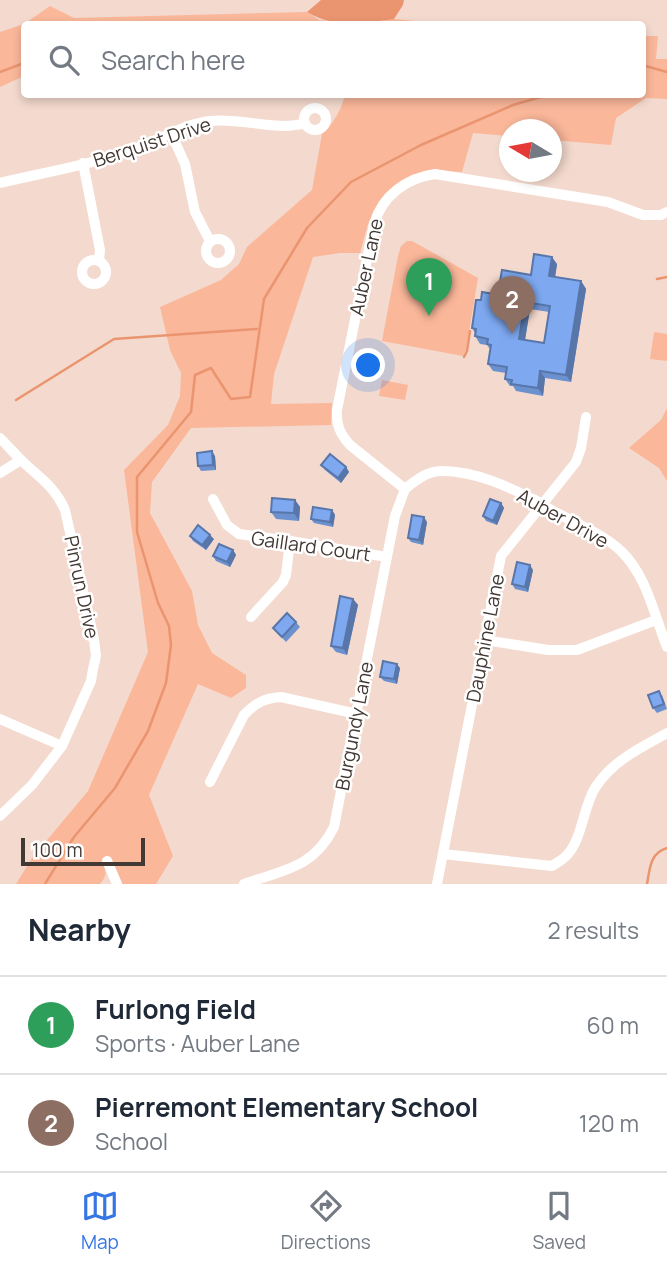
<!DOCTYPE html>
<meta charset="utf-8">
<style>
:root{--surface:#fff;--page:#f6f6f7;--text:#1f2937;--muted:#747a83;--line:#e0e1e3;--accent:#3576e4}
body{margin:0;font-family:Manrope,sans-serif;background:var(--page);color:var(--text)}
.compass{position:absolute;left:499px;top:119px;width:63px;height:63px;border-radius:50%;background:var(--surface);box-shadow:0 4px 10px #0003;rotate:280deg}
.scale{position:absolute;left:21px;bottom:18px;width:124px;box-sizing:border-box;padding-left:7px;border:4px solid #433934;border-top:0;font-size:19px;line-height:24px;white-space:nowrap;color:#433934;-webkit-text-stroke:5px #fff;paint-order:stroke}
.you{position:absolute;left:369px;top:366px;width:24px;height:24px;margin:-18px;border:5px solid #fff;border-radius:50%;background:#1a73e8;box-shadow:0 0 0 10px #1a73e833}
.badge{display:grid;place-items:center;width:46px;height:46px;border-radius:50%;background:var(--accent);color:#fff;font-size:23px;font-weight:700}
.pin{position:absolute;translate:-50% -58px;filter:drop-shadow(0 2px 4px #0008)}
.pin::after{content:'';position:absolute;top:37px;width:24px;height:21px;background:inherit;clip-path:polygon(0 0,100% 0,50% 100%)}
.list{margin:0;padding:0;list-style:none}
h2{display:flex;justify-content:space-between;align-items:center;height:91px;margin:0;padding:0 28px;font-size:30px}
h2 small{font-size:23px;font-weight:400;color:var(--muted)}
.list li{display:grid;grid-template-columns:46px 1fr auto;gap:21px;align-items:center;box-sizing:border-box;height:98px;padding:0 28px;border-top:2px solid var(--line)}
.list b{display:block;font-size:26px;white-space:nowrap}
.list p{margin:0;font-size:23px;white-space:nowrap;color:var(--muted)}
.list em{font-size:23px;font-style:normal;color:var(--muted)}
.icon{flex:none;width:38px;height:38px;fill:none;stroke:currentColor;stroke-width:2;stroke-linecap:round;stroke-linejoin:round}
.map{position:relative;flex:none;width:667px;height:884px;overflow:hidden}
.search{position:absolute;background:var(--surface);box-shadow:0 4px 10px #0003;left:21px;right:21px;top:21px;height:77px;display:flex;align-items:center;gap:18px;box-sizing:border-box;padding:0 24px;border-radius:7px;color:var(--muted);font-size:26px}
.sheet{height:287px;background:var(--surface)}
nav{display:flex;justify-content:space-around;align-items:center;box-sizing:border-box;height:98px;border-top:2px solid var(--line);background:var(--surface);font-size:19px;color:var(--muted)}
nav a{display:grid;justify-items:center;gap:4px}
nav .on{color:var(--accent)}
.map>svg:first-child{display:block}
.green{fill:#fab79a}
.water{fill:#ea956f}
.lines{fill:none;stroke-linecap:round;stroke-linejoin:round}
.stream{stroke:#ea956f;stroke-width:2.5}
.street{stroke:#fff;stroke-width:10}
.wall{fill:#6c91cf;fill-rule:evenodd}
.shaded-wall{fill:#5876a9}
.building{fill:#7ea9f1;stroke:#5876a9;stroke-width:2;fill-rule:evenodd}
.labels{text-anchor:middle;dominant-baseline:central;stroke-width:5;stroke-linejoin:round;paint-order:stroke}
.street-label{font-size:19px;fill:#433934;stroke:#fff}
</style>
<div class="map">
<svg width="667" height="884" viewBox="0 0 667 884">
<rect width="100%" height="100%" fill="#f4dace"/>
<!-- green -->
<g class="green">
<path d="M50,6L74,18L307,12L319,20L366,23L394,19L448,24H24V76L0,87V32L24,24Z"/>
<path d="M643,36H658L656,59H667V99L646,98L616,118L611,145L552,140V130H510L509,136L473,133L462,172L433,170L377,207L368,224L360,253H340L313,257L274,374L271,404L332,403L331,425L191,428L152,482L150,513L192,591L198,625L212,653L246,675V688L231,698L198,684L149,795L173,856L156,884H122L111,857L104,862C106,872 107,876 100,884H16L32,858L88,791L148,652L124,470L168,425L180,396L181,373L170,350L160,307L221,280L239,264L247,247L312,190L322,134C334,123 341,110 345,95L642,94Z"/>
<path d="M407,241H412L478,278L466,350L463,356L382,341L398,256L401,246Z"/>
<path d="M654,332L667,334V361L650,359Z"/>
<path d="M382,380L408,385L405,400L379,396Z"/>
<path d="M667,408V481L659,468L629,448L661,420Z"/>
</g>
<!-- water -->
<path class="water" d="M321,0H404L403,5L394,19C365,23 333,28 307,12Z"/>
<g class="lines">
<!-- stream -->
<g class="stream">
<path d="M642,65L667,72"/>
<path d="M0,72L24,63"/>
<path d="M657,279L667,277"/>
<path d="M464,357L467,351L470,331"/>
<path d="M16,400L114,339L257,329"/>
<path d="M45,884L74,837L115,788L148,731L166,683L171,645L169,626L158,603L137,532V477L191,412L195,375L211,368L231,399L250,397L264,299L307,228L351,182L421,145L513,105L551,94"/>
<path d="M647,884C650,868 650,853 667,848"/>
</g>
<!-- street -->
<g class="street">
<circle cx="315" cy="119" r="11"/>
<path d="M171,133L185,164L195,212L210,241"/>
<path d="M83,163L100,250L99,261"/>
<path d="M0,183C46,172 95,164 140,147C163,138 184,124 210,121C241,117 276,132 305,123"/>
<circle cx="218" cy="251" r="12"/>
<circle cx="94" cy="272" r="12"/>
<path d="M0,438C7,445 13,452 20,459C38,477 54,485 65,510L94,640L96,656L93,669L91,681L62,746L32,785L0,816"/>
<path d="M0,473L21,460"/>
<path d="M405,489C416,480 427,471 442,471C476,471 509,487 539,502C545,506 550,510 557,513C579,525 603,534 621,551C647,576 654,615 667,647"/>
<path d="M213,499L227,525L239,534L290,541L387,557"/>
<path d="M251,617L283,582L286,575L290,541"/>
<path d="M485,640L548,650H577L656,620"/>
<path d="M0,719L62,746"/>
<path d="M210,782L244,715C255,703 265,698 281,697L357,714"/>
<path d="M443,854L552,866C556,863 561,861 565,857C582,842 583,807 595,788C612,761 640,748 667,733"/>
<path d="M107,861L117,884"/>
<path d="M244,884C283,870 314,868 334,827L395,516L405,489L350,445C340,434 336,425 337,410L374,224C382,196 406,178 435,174L608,202L643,215H661L667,212"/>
<path d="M437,884L501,556L576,462L581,448L586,417"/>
</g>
</g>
<!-- wall -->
<g class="wall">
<path d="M557,264L555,277L581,281L586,289L571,382L545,378L543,396L516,391L513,386H510L505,379L506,373L493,371L488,364L490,349L487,345L480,344L475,336V333L472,328L481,300L494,294L499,287ZM530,309L549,312L544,343L525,340Z"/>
<path d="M215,456L216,470L201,471L198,466Z"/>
<path d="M321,465L346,467L349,472L341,483L325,470Z"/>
<path d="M295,500L300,507L299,521L276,519L271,512Z"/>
<path d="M501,503L504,508L497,525L486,521L483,516Z"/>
<path d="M332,510L335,515L333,527L314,523L311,519Z"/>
<path d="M427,522L423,545L411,542L408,538Z"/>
<path d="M190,536L214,539L206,550L193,541Z"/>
<path d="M233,550L236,555L230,567L216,561L213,556Z"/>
<path d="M533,570L528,592L515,589L512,584Z"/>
<path d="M353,599L358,605L347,655L336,652L331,646Z"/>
<path d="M296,622L300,627L286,642L273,628Z"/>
<path d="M400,668L397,684L384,681L380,677Z"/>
<path d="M662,695L667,709L657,713L653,708Z"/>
</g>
<!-- shaded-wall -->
<g class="shaded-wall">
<path d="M552,257L557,264L554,284L549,276Z"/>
<path d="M581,281L586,289L571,382L566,375Z"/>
<path d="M525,302L530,309L524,346L519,339Z"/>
<path d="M540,371L545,378L543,396L538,388Z"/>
<path d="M212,451L215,456L216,470L213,465Z"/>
<path d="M346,467L349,472L341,483L338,478Z"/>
<path d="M295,500L300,507L299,521L294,513Z"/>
<path d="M501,503L504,508L497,525L493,521Z"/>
<path d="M332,510L335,515L333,527L330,522Z"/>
<path d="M424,517L427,522L423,545L419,540Z"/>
<path d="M210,535L214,539L206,550L202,545Z"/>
<path d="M233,550L236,555L230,567L227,562Z"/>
<path d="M530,565L533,570L528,592L525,587Z"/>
<path d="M353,599L358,605L347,655L343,648Z"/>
<path d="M397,664L400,668L397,684L394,679Z"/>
</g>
<!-- building -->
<g class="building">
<path d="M534,254L552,257L549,276L581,281L566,375L540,371L538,388L511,384L512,380L505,379L507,367L488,364L491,345L487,344L488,339L475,336L476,329L472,328L476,300H481L482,292L494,294L495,287H499L502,270L531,275ZM525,302L550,306L544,343L519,339Z"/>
<path d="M212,451L213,465L198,466L197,453Z"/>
<path d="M330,454L346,467L338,478L321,465Z"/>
<path d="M272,498L295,500L294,513L271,512Z"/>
<path d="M490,499L501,503L493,521L483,516Z"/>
<path d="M313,507L332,510L330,522L311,519Z"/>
<path d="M412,515L424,517L419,540L408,538Z"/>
<path d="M198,525L210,535L202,545L190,536Z"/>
<path d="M219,544L233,550L227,562L213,556Z"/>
<path d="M517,562L530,565L525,587L512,584Z"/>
<path d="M340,596L353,599L343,648L331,646Z"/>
<path d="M287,613L296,622L282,637L273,628Z"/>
<path d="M383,661L397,664L394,679L380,677Z"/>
<path d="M659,691L664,704L653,708L648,695Z"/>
</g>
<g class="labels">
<!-- street labels -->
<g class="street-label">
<text transform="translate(152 142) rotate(-18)">Berquist Drive</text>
<text transform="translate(366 267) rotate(-78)">Auber Lane</text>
<text transform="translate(563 518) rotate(29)">Auber Drive</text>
<text transform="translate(311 546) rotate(8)">Gaillard Court</text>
<text transform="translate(82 587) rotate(78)">Pinrun Drive</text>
<text transform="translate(485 638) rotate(-79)">Dauphine Lane</text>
<text transform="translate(354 726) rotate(-79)">Burgundy Lane</text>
</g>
</g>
</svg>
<svg class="compass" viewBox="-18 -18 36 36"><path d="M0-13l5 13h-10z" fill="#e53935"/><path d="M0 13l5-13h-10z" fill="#747a83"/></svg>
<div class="scale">100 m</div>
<div class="you"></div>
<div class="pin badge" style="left:429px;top:316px;background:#2e9e5b">1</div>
<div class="pin badge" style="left:512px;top:334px;background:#8d6e63">2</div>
<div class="search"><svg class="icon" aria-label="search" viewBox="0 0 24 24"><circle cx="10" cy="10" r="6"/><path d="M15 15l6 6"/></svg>Search here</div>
</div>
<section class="sheet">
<h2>Nearby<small>2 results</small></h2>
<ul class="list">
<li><span class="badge" style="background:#2e9e5b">1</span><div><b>Furlong Field</b><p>Sports · Auber Lane</p></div><em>60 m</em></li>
<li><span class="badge" style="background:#8d6e63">2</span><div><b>Pierremont Elementary School</b><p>School</p></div><em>120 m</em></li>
</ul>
</section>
<nav>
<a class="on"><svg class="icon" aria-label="map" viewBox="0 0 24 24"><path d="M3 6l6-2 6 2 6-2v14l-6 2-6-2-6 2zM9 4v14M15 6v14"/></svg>Map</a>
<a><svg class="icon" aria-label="directions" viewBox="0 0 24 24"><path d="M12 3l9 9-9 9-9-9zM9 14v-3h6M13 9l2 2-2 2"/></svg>Directions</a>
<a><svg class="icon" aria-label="saved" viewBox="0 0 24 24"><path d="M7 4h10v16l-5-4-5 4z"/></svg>Saved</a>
</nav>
